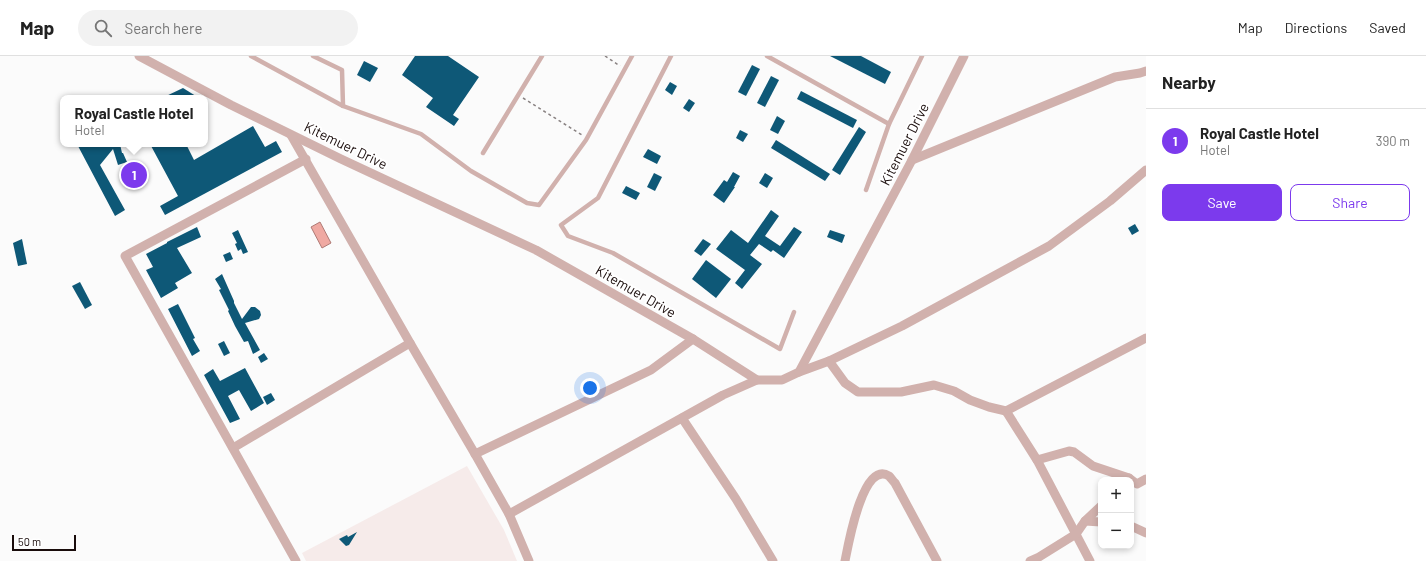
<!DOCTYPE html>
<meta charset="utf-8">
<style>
:root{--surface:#fff;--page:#f2f2f2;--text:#222;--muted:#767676;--line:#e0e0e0;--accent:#7c3aed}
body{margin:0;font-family:Barlow,sans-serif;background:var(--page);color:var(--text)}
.controls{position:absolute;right:12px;bottom:12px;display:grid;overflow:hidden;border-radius:8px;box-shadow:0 2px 6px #0003}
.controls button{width:36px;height:36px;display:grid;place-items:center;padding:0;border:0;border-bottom:1px solid var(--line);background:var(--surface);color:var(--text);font:20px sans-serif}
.scale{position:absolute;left:12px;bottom:10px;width:64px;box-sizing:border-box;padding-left:4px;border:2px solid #190c0b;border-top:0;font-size:11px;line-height:14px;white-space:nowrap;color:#190c0b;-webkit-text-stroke:3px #fff;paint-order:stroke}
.you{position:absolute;left:590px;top:332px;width:14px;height:14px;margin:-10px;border:3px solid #fff;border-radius:50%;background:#1a73e8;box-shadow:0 0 0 6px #1a73e833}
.badge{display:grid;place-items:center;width:26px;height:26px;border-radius:50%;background:var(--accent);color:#fff;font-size:13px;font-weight:700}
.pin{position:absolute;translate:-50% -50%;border:2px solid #fff;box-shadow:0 1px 4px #0006}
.popup{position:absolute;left:60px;top:39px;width:148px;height:52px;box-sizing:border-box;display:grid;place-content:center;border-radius:8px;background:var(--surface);filter:drop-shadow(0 1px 3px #0005);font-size:13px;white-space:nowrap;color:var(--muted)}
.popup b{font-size:15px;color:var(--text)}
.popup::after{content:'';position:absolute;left:50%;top:100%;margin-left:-8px;border:8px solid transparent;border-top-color:var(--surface)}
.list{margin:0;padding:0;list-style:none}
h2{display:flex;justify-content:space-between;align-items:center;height:52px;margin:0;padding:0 16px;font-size:17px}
h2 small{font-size:13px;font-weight:400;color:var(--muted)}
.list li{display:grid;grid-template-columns:26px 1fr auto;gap:12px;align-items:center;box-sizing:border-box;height:64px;padding:0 16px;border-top:1px solid var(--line)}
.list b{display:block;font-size:15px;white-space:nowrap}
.list p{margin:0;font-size:13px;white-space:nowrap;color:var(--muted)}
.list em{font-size:13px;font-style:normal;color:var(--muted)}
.actions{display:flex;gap:8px;padding:12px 16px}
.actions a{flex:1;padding:9px 0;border:1px solid var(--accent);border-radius:8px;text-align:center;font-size:14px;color:var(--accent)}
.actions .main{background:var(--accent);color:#fff}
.icon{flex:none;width:22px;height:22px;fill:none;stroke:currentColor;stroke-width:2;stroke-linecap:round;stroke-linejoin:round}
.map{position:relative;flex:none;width:1146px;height:505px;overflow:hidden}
header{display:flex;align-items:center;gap:24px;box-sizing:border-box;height:56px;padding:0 20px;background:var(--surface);border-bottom:1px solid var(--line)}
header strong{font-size:19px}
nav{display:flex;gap:22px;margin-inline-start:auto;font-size:14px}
.search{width:280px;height:36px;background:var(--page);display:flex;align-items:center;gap:10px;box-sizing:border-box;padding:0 14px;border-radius:22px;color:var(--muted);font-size:15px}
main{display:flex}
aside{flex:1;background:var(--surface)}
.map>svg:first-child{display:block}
.built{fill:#f6ebea}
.water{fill:#efa9a2;stroke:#af7a75}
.building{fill:#0e5877}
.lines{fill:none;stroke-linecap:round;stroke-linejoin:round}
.path{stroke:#898282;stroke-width:1.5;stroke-dasharray:3 3;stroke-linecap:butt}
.lane{stroke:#d1b1ad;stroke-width:4.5}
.street{stroke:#d1b1ad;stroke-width:9}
.labels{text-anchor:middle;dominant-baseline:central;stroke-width:4;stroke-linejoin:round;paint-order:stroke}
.street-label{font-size:14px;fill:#190c0b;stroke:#fff}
</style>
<header>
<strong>Map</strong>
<div class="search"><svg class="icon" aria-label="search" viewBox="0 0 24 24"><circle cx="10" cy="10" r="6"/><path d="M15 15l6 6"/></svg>Search here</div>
<nav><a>Map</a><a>Directions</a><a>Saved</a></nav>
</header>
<main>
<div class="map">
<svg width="1146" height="505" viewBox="0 0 1146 505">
<rect width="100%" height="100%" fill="#fbfbfb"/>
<!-- built -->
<path class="built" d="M467,410L504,474L517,505H306L302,497Z"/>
<!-- water -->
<path class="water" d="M320,166L331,187L322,192L311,171Z"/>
<!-- building -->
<g class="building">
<path d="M415,0H448L479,21L453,59L459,63L454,70L426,51L433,42L402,19Z"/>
<path d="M830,0H861L891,16L885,28Z"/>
<path d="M364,5L378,12L370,26L357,19Z"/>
<path d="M752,9L760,13L746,40L738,36Z"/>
<path d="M771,20L779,24L765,51L757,47Z"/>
<path d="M670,26L677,30L672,39L665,34Z"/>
<path d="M183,32L199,42H162Z"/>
<path d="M801,35L857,64L853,72L797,43Z"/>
<path d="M689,43L695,47L689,56L683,52Z"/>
<path d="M777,60L785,65L778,78L770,74Z"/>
<path d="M253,70L265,91L276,85L282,96L165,159L160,150L178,140L150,88H186L194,104Z"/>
<path d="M859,71L866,76L840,119L832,114Z"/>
<path d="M740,74L748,78L743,86L736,82Z"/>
<path d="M776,84L830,118L825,125L771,92Z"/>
<path d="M82,88H120L122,97H123L127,106L118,109L113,93L100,109L125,154L115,160L78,90Z"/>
<path d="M648,93L661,100L657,108L643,101Z"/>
<path d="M733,116L740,120L734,131H735L724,147L713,139L724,124L727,126Z"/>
<path d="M654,117L662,121L655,135L647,131Z"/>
<path d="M765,117L773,122L767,132L759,127Z"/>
<path d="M626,130L640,137L636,144L622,137Z"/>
<path d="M771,154L779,160L765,180L780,190L794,171L802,176L784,202L773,194L771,196L759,188L750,199L762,208L742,233L735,227L745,214L716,193L731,174L748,187Z"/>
<path d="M1135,168L1139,175L1132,179L1128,172Z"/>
<path d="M197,171L201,181L177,192L192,217L175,227L178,232L161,242L146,214L153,211L146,198L167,187V186Z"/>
<path d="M238,174L248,196L243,198L241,193L238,195L235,188L237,187L232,177Z"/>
<path d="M830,174L845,179L842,187L827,181Z"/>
<path d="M22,183L27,208L18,210L13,187Z"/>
<path d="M703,183L711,188L701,200L694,195Z"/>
<path d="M230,196L233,203L226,206L223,199Z"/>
<path d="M706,204L731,223L716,242L692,223Z"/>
<path d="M222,218L234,245V247L242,263L251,251H255L260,255L261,259L259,263L245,267L260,294L253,298L248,285L244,286L235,270L228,255L229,254L219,234L221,233L215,223Z"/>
<path d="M80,226L92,249L85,253L72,230Z"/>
<path d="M178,248L195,282L193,283L200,295L192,300L168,253Z"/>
<path d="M224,285L230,297L224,300L218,288Z"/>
<path d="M264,297L268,303L261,307L258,301Z"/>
<path d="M245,312L264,347L251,355L239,334L228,340L240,363L230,367L204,319L213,313L220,325Z"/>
<path d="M271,337L275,344L267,349L263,341Z"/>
<path d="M357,476L349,489L346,490L339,483L347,479L348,481Z"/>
</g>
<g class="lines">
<!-- path -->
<g class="path">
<path d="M605,0L620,10"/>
<path d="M523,42L582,79"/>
</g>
<!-- lane -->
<g class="lane">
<path d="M251,0L343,50L421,78L471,115L527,147L539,149L586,84L632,0"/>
<path d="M313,0L342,14L343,50"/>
<path d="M671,0L598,142L561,169L568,180L613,197L780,293L794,256"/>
<path d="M767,0L889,68"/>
<path d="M483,97L542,0"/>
<path d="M866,134L889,68L922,0"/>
</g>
<!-- street -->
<g class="street">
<path d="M139,0L231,49L341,103L536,194L693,283L757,324H782L799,316L912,104L964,0"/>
<path d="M291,79L410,287L475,398L509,458L529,505"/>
<path d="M912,104L1115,21L1140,17L1146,15"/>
<path d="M829,305L845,327L858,336H901L934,329L954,335L970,344L989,351L1006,355L1146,282"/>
<path d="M799,316L829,305L902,270L1049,190L1110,145L1146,114"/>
<path d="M1006,355L1037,404L1090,505"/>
<path d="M682,362L736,443L773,505"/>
<path d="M233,392L410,287"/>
<path d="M475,398L651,314L693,283"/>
<path d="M1037,404L1069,395L1074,396L1093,410L1129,422"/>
<path d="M1126,424L1129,422L1137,428L1146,423"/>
<path d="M509,458L723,339L757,324"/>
<path d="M1085,465L1101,466"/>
<path d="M1131,470L1146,477"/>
<path d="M296,505L125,200L306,103"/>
<path d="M845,505C848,490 863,403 889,420C891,422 893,425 895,427L937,505"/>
<path d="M1030,505L1039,501L1076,478L1085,465L1101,450"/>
</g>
</g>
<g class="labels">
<!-- street labels -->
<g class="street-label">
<text transform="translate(904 88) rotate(-63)">Kitemuer Drive</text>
<text transform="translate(346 89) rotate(26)">Kitemuer Drive</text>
<text transform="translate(636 235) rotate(30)">Kitemuer Drive</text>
</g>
</g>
</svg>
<div class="controls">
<button>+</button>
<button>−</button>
</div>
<div class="scale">50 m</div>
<div class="you"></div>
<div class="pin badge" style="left:134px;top:119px">1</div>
<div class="popup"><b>Royal Castle Hotel</b>Hotel</div>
</div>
<aside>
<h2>Nearby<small></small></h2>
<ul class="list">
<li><span class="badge">1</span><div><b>Royal Castle Hotel</b><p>Hotel</p></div><em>390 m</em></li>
</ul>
<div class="actions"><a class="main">Save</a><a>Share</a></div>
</aside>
</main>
